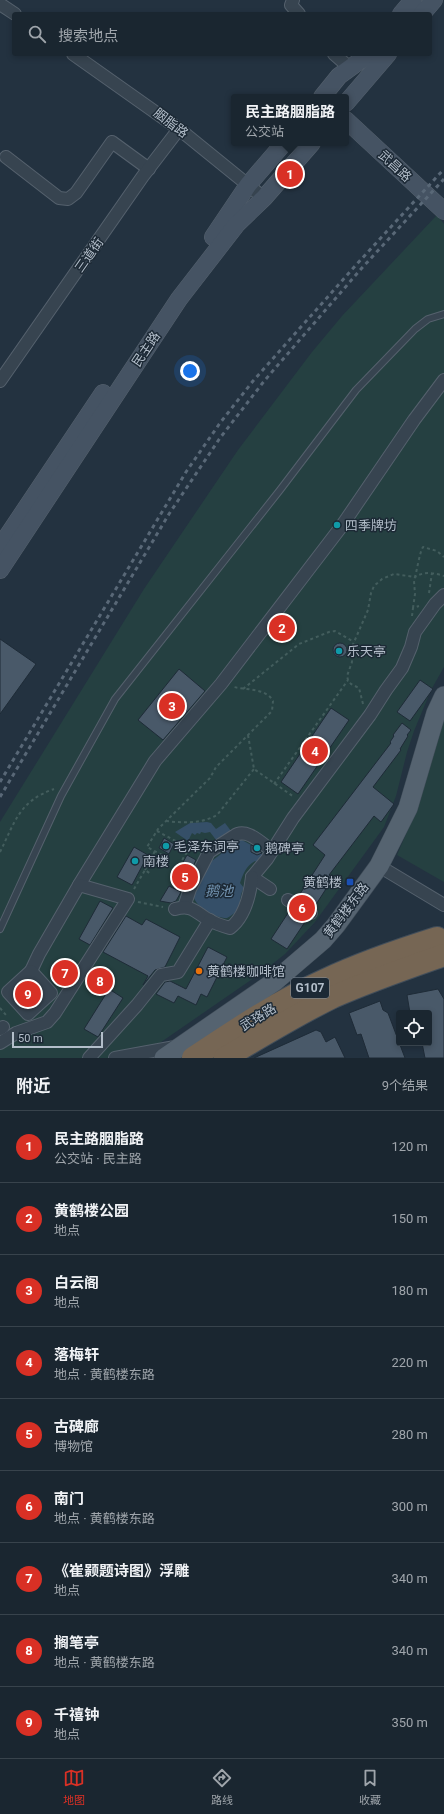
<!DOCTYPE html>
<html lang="zh">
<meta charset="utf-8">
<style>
:root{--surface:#1a2630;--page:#27323c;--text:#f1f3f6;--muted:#9fa5ab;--line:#38434c;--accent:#d93025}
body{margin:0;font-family:Roboto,"Noto Sans SC",sans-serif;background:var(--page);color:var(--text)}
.controls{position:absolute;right:12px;bottom:12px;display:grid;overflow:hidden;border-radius:4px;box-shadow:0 2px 6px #0003}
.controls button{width:36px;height:36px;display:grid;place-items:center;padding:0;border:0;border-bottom:1px solid var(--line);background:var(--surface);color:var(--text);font:20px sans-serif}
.scale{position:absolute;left:12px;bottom:10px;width:91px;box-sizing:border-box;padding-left:4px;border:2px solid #b3beca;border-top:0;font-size:11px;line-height:14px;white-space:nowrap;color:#b3beca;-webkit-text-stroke:3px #1c2935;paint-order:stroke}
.you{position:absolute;left:190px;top:371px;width:14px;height:14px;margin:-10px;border:3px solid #fff;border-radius:50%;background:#1a73e8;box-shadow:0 0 0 6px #1a73e833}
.badge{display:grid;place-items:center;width:26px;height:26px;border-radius:50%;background:var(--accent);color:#fff;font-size:13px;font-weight:700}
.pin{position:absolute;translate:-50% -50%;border:2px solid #fff;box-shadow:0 1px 4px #0006}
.popup{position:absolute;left:231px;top:94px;width:118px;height:52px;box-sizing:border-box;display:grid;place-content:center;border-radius:4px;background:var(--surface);filter:drop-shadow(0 1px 3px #0005);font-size:13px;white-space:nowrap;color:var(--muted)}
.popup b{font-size:15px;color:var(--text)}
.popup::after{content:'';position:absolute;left:50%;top:100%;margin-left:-8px;border:8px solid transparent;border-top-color:var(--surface)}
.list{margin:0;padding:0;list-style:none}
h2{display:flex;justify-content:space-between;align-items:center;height:52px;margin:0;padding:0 16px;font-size:17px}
h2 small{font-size:13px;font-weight:400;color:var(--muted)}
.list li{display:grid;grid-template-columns:26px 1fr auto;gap:12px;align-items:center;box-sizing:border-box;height:72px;padding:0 16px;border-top:1px solid var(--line)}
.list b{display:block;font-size:15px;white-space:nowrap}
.list p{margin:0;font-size:13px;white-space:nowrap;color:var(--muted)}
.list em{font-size:13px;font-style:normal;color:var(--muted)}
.icon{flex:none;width:22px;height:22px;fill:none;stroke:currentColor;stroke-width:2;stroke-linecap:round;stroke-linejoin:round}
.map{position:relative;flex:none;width:444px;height:1058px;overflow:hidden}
.search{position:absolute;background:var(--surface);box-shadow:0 2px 6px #0003;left:12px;right:12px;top:12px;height:44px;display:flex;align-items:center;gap:10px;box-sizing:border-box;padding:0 14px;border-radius:4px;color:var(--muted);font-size:15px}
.sheet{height:700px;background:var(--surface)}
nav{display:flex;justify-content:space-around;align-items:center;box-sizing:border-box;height:56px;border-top:1px solid var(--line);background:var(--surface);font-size:11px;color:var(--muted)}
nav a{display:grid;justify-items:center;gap:2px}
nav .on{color:var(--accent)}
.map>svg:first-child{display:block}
.green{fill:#254041}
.water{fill:#354f68}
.building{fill:#495969;stroke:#1e2b37}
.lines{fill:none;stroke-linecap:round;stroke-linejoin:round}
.lane-casing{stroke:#55616d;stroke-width:8}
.street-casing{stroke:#55616d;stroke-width:14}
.secondary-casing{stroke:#55616d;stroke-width:18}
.primary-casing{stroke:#404d59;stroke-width:20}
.highway-casing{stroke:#424e5a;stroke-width:24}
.path{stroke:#435d5d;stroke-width:2;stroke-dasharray:3 3;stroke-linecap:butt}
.lane{stroke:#374450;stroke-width:6}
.street{stroke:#374450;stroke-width:12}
.secondary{stroke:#455363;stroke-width:17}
.primary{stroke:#556370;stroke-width:19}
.highway{stroke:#766654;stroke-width:22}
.rail{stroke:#596877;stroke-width:3;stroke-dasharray:4 4;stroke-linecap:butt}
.culture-dot{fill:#0f9aa8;stroke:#1c2935;stroke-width:1.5}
.transit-dot{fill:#1a4fb4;stroke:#1c2935;stroke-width:1.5}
.food-dot{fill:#e8710a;stroke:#1c2935;stroke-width:1.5}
.labels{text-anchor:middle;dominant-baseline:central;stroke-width:3;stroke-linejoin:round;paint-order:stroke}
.shield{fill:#1c2935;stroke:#86919d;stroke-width:1}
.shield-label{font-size:12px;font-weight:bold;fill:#b3beca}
.street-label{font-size:13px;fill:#b3beca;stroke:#1c2935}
.poi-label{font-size:13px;fill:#b3beca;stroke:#1c2935;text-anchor:start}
.water-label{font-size:14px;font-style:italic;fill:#7192af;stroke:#1c2935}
</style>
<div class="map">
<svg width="444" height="1058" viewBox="0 0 444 1058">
<rect width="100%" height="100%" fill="#233240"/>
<!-- green -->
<g class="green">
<path d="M437,215L444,224V667L431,690L414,731L407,752L396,796L384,827L315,922L285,954L261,973L138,1058H0V822L144,589L238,450L312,352L342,316Z"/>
<path d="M444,712V882L397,855L416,811Z"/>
</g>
<!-- water -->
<path class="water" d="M207,822L211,823L216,829L225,823L237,839L242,840L251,845V852L257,855L263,853L264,856L259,864L255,861C246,866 243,874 240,883L244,888C236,901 246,908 227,918C214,918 196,908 193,895L209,863L221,854L223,849L210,832L205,833L201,832L200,834L197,833L195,835L192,833L188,841L175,832L190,823Z"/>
<!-- building -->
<g class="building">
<path d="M0,639L36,664L0,714Z"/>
<circle cx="340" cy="650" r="7"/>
<path d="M179,669L205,691L163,740L138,720Z"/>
<path d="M420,680L433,689L410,721L397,712Z"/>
<path d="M331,708L349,720L298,794L281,782Z"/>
<path d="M402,723L411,730L407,735L408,736L400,749L401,750L373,787L394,804L381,822L374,816L329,875L333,878L315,906L298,897L325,855L313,845L391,743L390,742L394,736L393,735Z"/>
<path d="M164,838L174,844L169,854L159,848Z"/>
<path d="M251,845L254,846L262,853L257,855L251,852Z"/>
<path d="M134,847L148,855L132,885L117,877Z"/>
<path d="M187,855L196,860L191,871L181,866Z"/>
<path d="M169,886L181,892L176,901L171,903L160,901Z"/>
<path d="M100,901L113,908L90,945L79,939Z"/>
<path d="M290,910L307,919L287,949L271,939Z"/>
<path d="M126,916L142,925L146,919L180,937L165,967L155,970L143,985L148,976L103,952Z"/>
<path d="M208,947L227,957L207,997L201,994L196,1005L178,996L174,1003L156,994L165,982L170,981L186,989Z"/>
<path d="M98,971L109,978L101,991L90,984Z"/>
<path d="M30,983L39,994L28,1003L19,992Z"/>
<path d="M109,989L123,998L98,1037L84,1029Z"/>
<path d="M438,989L444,999V1058H425L422,1043H429V1013H410L407,995Z"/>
<path d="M380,1001L383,1010L388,1013L405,1058H369L361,1034L357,1035L349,1013Z"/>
<path d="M316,1030L321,1032L326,1042L335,1037L345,1058H254Z"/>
</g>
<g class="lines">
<!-- lane casing -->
<g class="lane-casing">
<path id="lane" d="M0,929L61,796L115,699L280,490L356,390L415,329L428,319L444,314"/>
</g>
<!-- street casing -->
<g class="street-casing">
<g id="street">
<path d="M293,0L291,5L299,14"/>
<path d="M0,4L15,14"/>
<path d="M73,54L179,129L264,198"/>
<path d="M334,54L350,68"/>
<path d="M6,157L59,198L68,199L76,193L112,142L149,169"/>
<path d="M0,381L143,176L179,129"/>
<path d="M379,866L444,905"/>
<path d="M270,889L252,877L267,859L293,818L370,715L386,690L402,668L411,647L415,632L435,604L444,595"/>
<path d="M288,900L311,913"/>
<path d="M184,907L190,889L209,852L234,836C246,827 261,843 271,850"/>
<path d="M175,909C192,904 195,912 209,920C216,924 223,926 230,928C245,917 250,894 252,877"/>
<path d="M31,971L39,954L79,885L155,761L221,684L341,527L414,420L444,380"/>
<path d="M31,971L51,993L28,1014L8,992Z"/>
<path d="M0,1029L3,1027"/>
<path d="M0,1043L16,1033L47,1022L55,1013L128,899L79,885"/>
<path d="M89,1058L137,1005L161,975L178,972L210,920"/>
<path d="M115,1058L175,1047"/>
</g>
</g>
<!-- secondary casing -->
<g class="secondary-casing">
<g id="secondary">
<path d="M401,14L413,0"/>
<path d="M422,14L434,0"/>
<path d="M322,97L339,76L361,60L367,54"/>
<path d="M346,103L388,54"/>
<path d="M346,120L444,211"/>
<path d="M213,237L248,185L284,143"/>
<path d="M0,547L103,393"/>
<path d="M0,570L179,299L237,224L264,198L312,143"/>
</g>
</g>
<!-- primary casing -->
<g class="primary-casing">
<path id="primary" d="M164,1058L274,982L323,940L336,925L379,866L408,808L436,713L444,696"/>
</g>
<!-- highway casing -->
<g class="highway-casing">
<g id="highway">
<path d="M193,1058C235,1030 278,1001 325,980C361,963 399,950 437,938"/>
<path d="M225,1058C260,1037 296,1015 333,997C369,981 407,968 444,955"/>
</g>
</g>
<!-- path -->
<g class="path">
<path d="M429,593L432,573"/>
<path d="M413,608L415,594L414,581L415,577C424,571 435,573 444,576"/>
<path d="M412,616L413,608L419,606"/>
<path d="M243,689L299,644L329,632L335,631L354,642"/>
<path d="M363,704L359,688L351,684L348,680L347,676L352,662L351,649L368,610L371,593L374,586L382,579L394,574L415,577C417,570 420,551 423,547L437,551L444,557"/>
<path d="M248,735L254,769L294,797"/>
<path d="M274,784L348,680"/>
<path d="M166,821C183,823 201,824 217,815L254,769"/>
<path d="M157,831L196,852"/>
<path d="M0,852C15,822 19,801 54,789"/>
<path d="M162,855L147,847L158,829L210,778L216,767L272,711L273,701C266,688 246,690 234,687"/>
<path d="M179,865L189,849"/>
<path d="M145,870L155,851"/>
<path d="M134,889L145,870L151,874"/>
<path d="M138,902L163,907"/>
<path d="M0,1008L6,1015"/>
</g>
<!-- lane -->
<use href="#lane" class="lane"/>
<!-- street -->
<use href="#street" class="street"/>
<!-- secondary -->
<use href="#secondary" class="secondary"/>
<!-- primary -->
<use href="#primary" class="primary"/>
<!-- highway -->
<use href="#highway" class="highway"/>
<!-- rail -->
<g class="rail">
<path d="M0,782L186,472L220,423L253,381L356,265L444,169"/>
<path d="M0,797L169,514L220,438L265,380L361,269L444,179"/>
</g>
</g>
<!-- markers -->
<g class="culture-dot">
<circle cx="337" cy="525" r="4"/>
<circle cx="339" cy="651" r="4"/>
<circle cx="166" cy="846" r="4"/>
<circle cx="257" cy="848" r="4"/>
<circle cx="135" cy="861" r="4"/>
</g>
<rect class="transit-dot" x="346" y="878" width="8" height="8" rx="2"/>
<circle class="food-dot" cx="199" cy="971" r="4"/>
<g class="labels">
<!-- shield labels -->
<rect class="shield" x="291" y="978" width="38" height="20" rx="3"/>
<g class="shield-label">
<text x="310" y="988">G107</text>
</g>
<!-- street labels -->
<g class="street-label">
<text transform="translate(171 123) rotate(37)">胭脂路</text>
<text transform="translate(395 166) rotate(43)">武昌路</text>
<text transform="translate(89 255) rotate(-55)">三道街</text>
<text transform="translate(146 349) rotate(-56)">民主路</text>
<text transform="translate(346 910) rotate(-53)">黄鹤楼东路</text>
<text transform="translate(258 1017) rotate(-31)">武珞路</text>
</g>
<!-- poi labels -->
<g class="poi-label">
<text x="345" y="525">四季牌坊</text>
<text x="347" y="651">乐天亭</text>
<text x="174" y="846">毛泽东词亭</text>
<text x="265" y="848">鹅碑亭</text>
<text x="143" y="861">南楼</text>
<text x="342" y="882" text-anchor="end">黄鹤楼</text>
<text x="207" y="971">黄鹤楼咖啡馆</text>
</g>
<!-- water labels -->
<g class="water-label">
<text x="219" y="891">鹅池</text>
</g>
</g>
</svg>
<div class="controls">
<button><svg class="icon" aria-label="locate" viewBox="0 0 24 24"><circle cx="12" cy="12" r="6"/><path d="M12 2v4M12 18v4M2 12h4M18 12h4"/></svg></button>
</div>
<div class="scale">50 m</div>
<div class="you"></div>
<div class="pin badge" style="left:290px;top:174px">1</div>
<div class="popup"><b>民主路胭脂路</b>公交站</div>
<div class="pin badge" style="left:282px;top:628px">2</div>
<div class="pin badge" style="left:172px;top:706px">3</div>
<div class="pin badge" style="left:315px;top:751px">4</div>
<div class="pin badge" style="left:185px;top:877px">5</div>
<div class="pin badge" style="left:302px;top:908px">6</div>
<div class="pin badge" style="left:65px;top:973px">7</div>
<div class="pin badge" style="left:100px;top:981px">8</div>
<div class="pin badge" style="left:28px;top:994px">9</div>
<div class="search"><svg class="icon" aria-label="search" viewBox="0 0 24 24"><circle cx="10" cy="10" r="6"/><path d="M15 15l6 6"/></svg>搜索地点</div>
</div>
<section class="sheet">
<h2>附近<small>9个结果</small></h2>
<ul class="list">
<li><span class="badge">1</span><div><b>民主路胭脂路</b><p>公交站 · 民主路</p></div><em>120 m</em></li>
<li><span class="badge">2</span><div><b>黄鹤楼公园</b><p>地点</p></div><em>150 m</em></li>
<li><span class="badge">3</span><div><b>白云阁</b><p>地点</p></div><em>180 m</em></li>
<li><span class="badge">4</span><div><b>落梅轩</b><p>地点 · 黄鹤楼东路</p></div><em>220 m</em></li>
<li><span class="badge">5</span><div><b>古碑廊</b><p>博物馆</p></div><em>280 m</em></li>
<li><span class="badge">6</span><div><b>南门</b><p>地点 · 黄鹤楼东路</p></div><em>300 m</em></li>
<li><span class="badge">7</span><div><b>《崔颢题诗图》浮雕</b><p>地点</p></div><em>340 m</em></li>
<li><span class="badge">8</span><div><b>搁笔亭</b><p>地点 · 黄鹤楼东路</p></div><em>340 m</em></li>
<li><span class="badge">9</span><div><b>千禧钟</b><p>地点</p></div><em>350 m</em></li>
</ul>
</section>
<nav>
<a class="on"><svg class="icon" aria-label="map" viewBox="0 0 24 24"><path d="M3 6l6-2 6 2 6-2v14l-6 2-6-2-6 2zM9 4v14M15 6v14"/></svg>地图</a>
<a><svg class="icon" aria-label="directions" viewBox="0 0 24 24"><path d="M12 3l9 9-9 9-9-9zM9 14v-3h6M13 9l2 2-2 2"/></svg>路线</a>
<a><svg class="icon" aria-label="saved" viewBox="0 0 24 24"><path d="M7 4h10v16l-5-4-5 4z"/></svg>收藏</a>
</nav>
